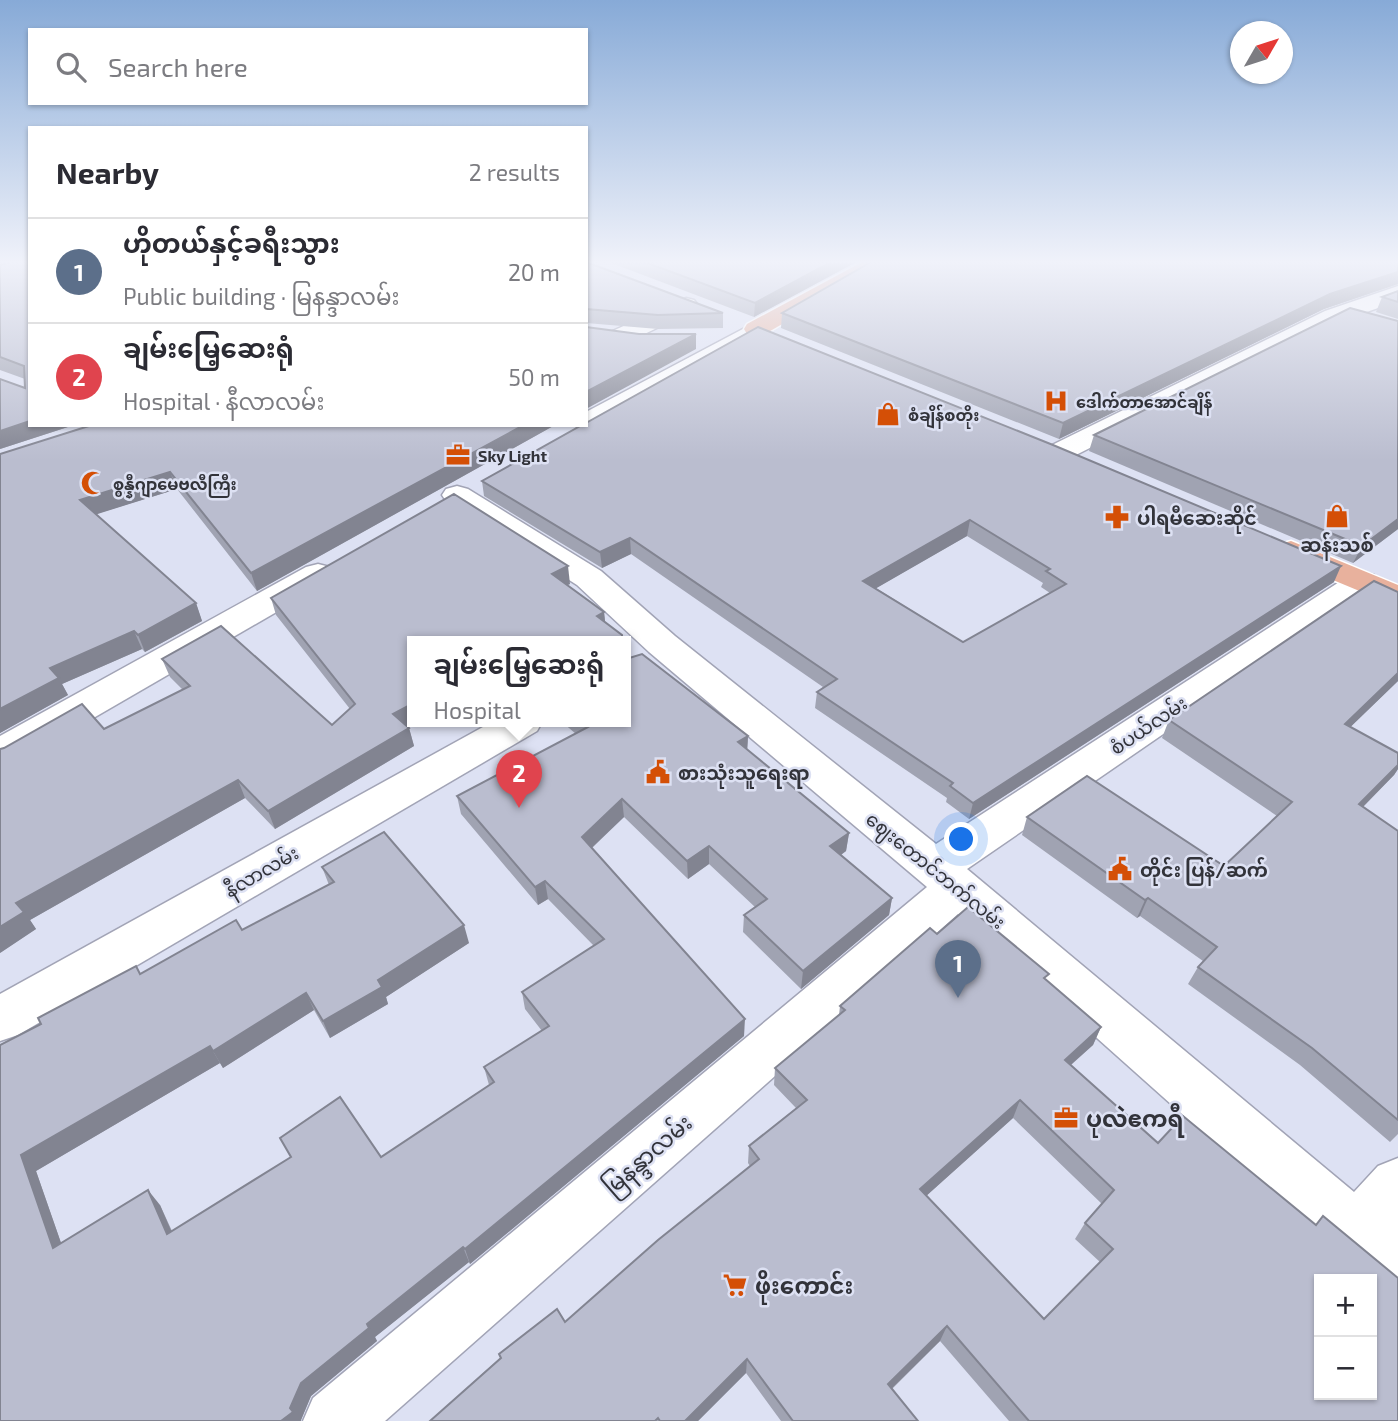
<!DOCTYPE html>
<meta charset="utf-8">
<style>
:root{--surface:#fff;--page:#f2f2f3;--text:#2b2b33;--muted:#7c7c81;--line:#e1e1e2;--accent:#b45309}
body{margin:0;font-family:"Exo 2","Noto Sans Myanmar",sans-serif;background:var(--page);color:var(--text)}
.controls{position:absolute;right:21px;bottom:21px;display:grid;overflow:hidden;border-radius:0px;box-shadow:0 2px 5px #0004}
.controls button{width:63px;height:63px;display:grid;place-items:center;padding:0;border:0;border-bottom:2px solid var(--line);background:var(--surface);color:var(--text);font:35px sans-serif}
.compass{position:absolute;left:1230px;top:21px;width:63px;height:63px;border-radius:50%;background:var(--surface);box-shadow:0 2px 5px #0004;rotate:51deg}
.you{position:absolute;left:962px;top:840px;width:24px;height:24px;margin:-18px;border:5px solid #fff;border-radius:50%;background:#1a73e8;box-shadow:0 0 0 10px #1a73e833}
.badge{display:grid;place-items:center;width:46px;height:46px;border-radius:50%;background:var(--accent);color:#fff;font-size:23px;font-weight:700}
.pin{position:absolute;translate:-50% -58px;filter:drop-shadow(0 2px 4px #0008)}
.pin::after{content:'';position:absolute;top:37px;width:24px;height:21px;background:inherit;clip-path:polygon(0 0,100% 0,50% 100%)}
.popup{position:absolute;left:407px;top:636px;width:224px;height:91px;box-sizing:border-box;display:grid;place-content:center;border-radius:0px;background:var(--surface);filter:drop-shadow(0 2px 5px #0005);font-size:23px;white-space:nowrap;color:var(--muted)}
.popup b{font-size:26px;color:var(--text)}
.popup::after{content:'';position:absolute;left:50%;top:100%;margin-left:-14px;border:14px solid transparent;border-top-color:var(--surface)}
.list{margin:0;padding:0;list-style:none}
h2{display:flex;justify-content:space-between;align-items:center;height:91px;margin:0;padding:0 28px;font-size:30px}
h2 small{font-size:23px;font-weight:400;color:var(--muted)}
.list li{display:grid;grid-template-columns:46px 1fr auto;gap:21px;align-items:center;box-sizing:border-box;height:105px;padding:0 28px;border-top:2px solid var(--line)}
.list b{display:block;font-size:26px;white-space:nowrap}
.list p{margin:0;font-size:23px;white-space:nowrap;color:var(--muted)}
.list em{font-size:23px;font-style:normal;color:var(--muted)}
.icon{flex:none;width:38px;height:38px;fill:none;stroke:currentColor;stroke-width:2;stroke-linecap:round;stroke-linejoin:round}
.map{position:relative;flex:none;width:1398px;height:1421px;overflow:hidden}
.search{position:absolute;background:var(--surface);box-shadow:0 2px 5px #0004;left:28px;top:28px;width:560px;height:77px;display:flex;align-items:center;gap:18px;box-sizing:border-box;padding:0 24px;border-radius:0px;color:var(--muted);font-size:26px}
.panel{position:absolute;background:var(--surface);box-shadow:0 2px 5px #0004;left:28px;top:126px;width:560px;height:301px;border-radius:0px}
.map>svg:first-child{display:block}
.lines{fill:none;stroke-linecap:round;stroke-linejoin:round}
.minor-casing{stroke:#a2a4b6;stroke-width:3}
.major-casing{stroke:#fff;stroke-width:3}
.minor{fill:#fff;fill-rule:evenodd}
.major{fill:#e8b19d;fill-rule:evenodd}
.wall{fill:#a0a3b2;fill-rule:evenodd}
.shaded-wall{fill:#828491}
.building{fill:#babdcf;stroke:#828491;stroke-width:2;fill-rule:evenodd}
.labels{text-anchor:middle;dominant-baseline:central;stroke-width:5;stroke-linejoin:round;paint-order:stroke}
.far-poi-label{font-size:16px;font-weight:bold;fill:#32333a;stroke:#dde1f3;text-anchor:start}
.poi-label{font-size:19px;font-weight:bold;fill:#32333a;stroke:#dde1f3;text-anchor:start}
.street-label{font-size:19px;fill:#32333a;stroke:#dde1f3}
.near-poi-label{font-size:23px;font-weight:bold;fill:#32333a;stroke:#dde1f3;text-anchor:start}
.near-street-label{font-size:23px;fill:#32333a;stroke:#dde1f3}
</style>
<div class="map">
<svg width="1398" height="1421" viewBox="0 0 1398 1421">
<rect width="100%" height="100%" fill="#dde1f3"/>
<g class="lines">
<!-- minor casing -->
<g class="minor-casing">
<g id="minor">
<path d="M1398,286V301L1341,321L1070,458L1060,461L1050,458L1046,452L1050,446L1325,311Z"/>
<path d="M686,298L694,300L698,305L694,310L626,343H608L605,338L608,333Z"/>
<path d="M756,322L765,324L768,329L765,334L596,429L586,431L574,425H586V412Z"/>
<path d="M457,486L468,489L601,571L675,636L936,844L1350,575L1362,572L1374,575L1379,582L1374,589L967,869L1354,1192L1378,1166L1398,1158V1297L1377,1288L1372,1279H1367L958,914L385,1421H303L313,1398L927,887L649,652L577,585L446,501L442,495L446,489Z"/>
<path d="M318,564L330,567L335,574L330,581L14,764L0,768V736L306,567Z"/>
<path d="M492,722H542L537,731L18,1035L0,1041V994Z"/>
</g>
</g>
<!-- major casing -->
<g class="major-casing">
<g id="major">
<path d="M864,261H891L765,334H747L744,329L747,324Z"/>
<path d="M1291,541L1398,585V607L1280,558L1275,551L1280,544Z"/>
</g>
</g>
<!-- minor -->
<use href="#minor" class="minor"/>
<!-- major -->
<use href="#major" class="major"/>
</g>
<!-- wall -->
<g class="wall">
<path d="M15,261L30,425H74L0,449L25,388V379L0,370V265Z"/>
<path d="M606,261H858L754,317Z"/>
<path d="M1398,261V284L1324,309L1059,439L781,328L782,313Z"/>
<path d="M586,262L723,313V328L658,329L586,323Z"/>
<path d="M1398,291V319L1376,312L1382,297Z"/>
<path d="M1398,321V529L1353,563L1089,451L1094,435Z"/>
<path d="M555,425L257,591L177,489L96,514L196,603L202,621L145,652L142,649L62,684L68,695L0,733V454Z"/>
<path d="M582,425L1334,582L969,819L946,802L947,798L815,708L817,692L823,687L631,554L602,568L484,496L482,481ZM967,536L1043,583L1041,587L1050,593L963,642L876,588Z"/>
<path d="M570,584L567,585L604,612L605,622L412,642L416,722L407,727L409,728L414,746L275,829L245,798L30,920L36,929L0,953L104,729L183,690L170,677L162,659L332,725L350,709L276,615L271,598Z"/>
<path d="M1398,592V681L1350,727L1398,753V769L1394,775L1363,807L1398,831V1134L1390,1142L1300,1065L1188,984L1198,967L1203,961L1140,916L1137,918L1022,835L1027,817L1224,866L1277,816L1162,738L1169,720Z"/>
<path d="M562,722H626L748,736L747,750L849,833L846,851L841,855L892,898L889,915L801,989L743,932L744,915L755,907L709,864L688,879L624,817L592,848L744,1036L470,1264L469,1262L375,1337L377,1341L311,1396L301,1420L0,1421V1045L140,974L242,930L329,885L322,867L469,943L386,997L388,1004L330,1038L314,1010L223,1068L220,1063L36,1171L61,1243L160,1205L172,1231L291,1158L280,1138L381,1157L489,1085L484,1067L542,1031L525,1009L522,992L594,946L548,899L538,905L461,814L457,796L576,734Z"/>
<path d="M937,934L1046,980L1101,1027L1093,1045L1071,1065L1158,1143L1315,1225L1323,1216L1398,1421H1009L940,1341L892,1389L918,1421H781L746,1373L698,1421H430L500,1358L499,1354L565,1322L750,1166L748,1163L749,1146L796,1108L774,1085L775,1068L839,1015L840,1006ZM1013,1118L1102,1204L1085,1223L1075,1239L1100,1262L1044,1319L926,1196Z"/>
</g>
<!-- shaded-wall -->
<g class="shaded-wall">
<path d="M833,261H858L754,317L755,303Z"/>
<path d="M1398,272V284L1324,309L1059,439L1063,423L1330,294Z"/>
<path d="M696,334V349L586,409V392Z"/>
<path d="M30,421V425H74L0,449V431Z"/>
<path d="M524,425H555L257,591L251,573Z"/>
<path d="M170,472L177,489L88,517L80,500Z"/>
<path d="M1398,519V529L1353,563L1362,546Z"/>
<path d="M970,520L967,536L861,597L863,581Z"/>
<path d="M630,538L631,554L602,568L600,552Z"/>
<path d="M568,566L570,584L554,591L552,574Z"/>
<path d="M1341,566L1334,582L969,819L973,803Z"/>
<path d="M196,603L202,621L145,652L138,635Z"/>
<path d="M604,612L606,630L597,616Z"/>
<path d="M134,631L142,649L62,684L68,695L0,733V709L50,668Z"/>
<path d="M1398,673V681L1335,742L1345,724Z"/>
<path d="M412,704V722H416L397,732L393,714Z"/>
<path d="M409,728L414,746L275,829L268,811Z"/>
<path d="M748,736L747,754L738,742Z"/>
<path d="M1398,765V769L1394,775L1348,822L1359,804Z"/>
<path d="M238,780L245,798L30,920L36,929L0,953V927L16,903Z"/>
<path d="M622,799L624,817L584,855L582,837Z"/>
<path d="M849,833L846,851L828,864L830,846Z"/>
<path d="M709,846V864L688,879L687,861Z"/>
<path d="M545,881L548,899L538,905L535,887Z"/>
<path d="M892,898L889,915L801,989L803,971Z"/>
<path d="M1148,898L1140,916L1137,918L1145,900Z"/>
<path d="M464,925L469,943L386,997L388,1004L330,1038L323,1021L378,980Z"/>
<path d="M306,993L314,1010L223,1068L213,1051Z"/>
<path d="M745,1019L744,1036L470,1264L465,1249Z"/>
<path d="M1101,1027L1093,1045L1057,1077L1065,1060Z"/>
<path d="M210,1046L220,1063L36,1171L68,1263L53,1248L21,1155Z"/>
<path d="M1020,1100L1013,1118L915,1206L920,1189Z"/>
<path d="M148,1190L160,1205L179,1249L167,1234Z"/>
<path d="M463,1247L469,1262L375,1337L377,1341L311,1396L301,1420V1421H281L290,1408L301,1383L367,1324Z"/>
<path d="M947,1326L940,1341L883,1397L888,1384Z"/>
<path d="M747,1359L746,1373L698,1421H685Z"/>
</g>
<!-- building -->
<g class="building">
<path d="M15,261H30V421L0,431V379L25,388L24,366L0,357V265Z"/>
<path d="M642,261H833L755,303Z"/>
<path d="M873,261H1398V272L1330,294L1063,423L782,313Z"/>
<path d="M586,262L723,313L658,315L586,309Z"/>
<path d="M1398,291V302L1382,297Z"/>
<path d="M1350,308L1398,321V519L1362,546L1094,435Z"/>
<path d="M586,327L639,334H696L586,392Z"/>
<path d="M758,327L1053,445L1341,566L973,803L950,786L953,783L817,692L837,679L630,538L600,552L482,481L582,425H586V423ZM970,520L1050,569L1046,571L1066,584L963,642L863,581Z"/>
<path d="M92,425H524L251,573L170,472L80,500L196,603L138,635L134,631L50,668L59,678L0,709V454Z"/>
<path d="M454,494L568,566L552,574L604,612L597,616L622,635V642H412V704L393,714L409,728L268,811L238,780L16,903L24,912L0,927V749L4,748L82,704L104,729L190,686L162,659L221,626L332,725L355,704L271,598Z"/>
<path d="M1374,581L1398,592V673L1345,724L1398,753V765L1359,804L1398,831V1120L1312,1048L1198,967L1217,947L1148,898L1145,900L1027,817L1087,776L1224,866L1292,802L1169,720Z"/>
<path d="M642,654L748,736L738,742L849,833L830,846L892,898L803,971L744,915L767,899L709,846L687,861L622,799L582,837L745,1019L465,1249L463,1247L367,1324L369,1328L301,1383L290,1408L293,1412L281,1421H0V1045L41,1024L38,1018L136,966L140,974L236,920L242,930L334,882L322,867L384,832L464,925L378,980L382,987L323,1021L306,993L213,1051L210,1046L21,1155L53,1248L148,1190L167,1234L291,1157L280,1138L340,1097L381,1157L494,1082L484,1067L549,1026L522,992L604,939L545,881L535,887L457,796L588,727L582,722H626V659Z"/>
<path d="M968,907L1049,974L1044,978L1101,1027L1065,1060L1158,1143L1183,1116L1316,1225L1323,1216L1398,1278V1421H1029L947,1326L888,1384L918,1421H793L747,1359L685,1421H660L658,1418L655,1421H430L501,1358L499,1354L557,1309L565,1322L658,1240L759,1159L749,1146L807,1100L775,1068L845,1010L840,1006L930,928L937,934ZM1020,1100L1114,1190L1085,1223L1113,1249L1044,1319L920,1189ZM1319,1279H1372V1395H1319Z"/>
</g>
<!-- sky -->
<linearGradient id="sky" x2="0" y2="1"><stop stop-color="#87aad7"/><stop offset="0.57" stop-color="#f0f2fa"/><stop offset="1" stop-color="#f0f2fa" stop-opacity="0"/></linearGradient>
<rect width="1398" height="460" fill="url(#sky)"/>
<!-- icons -->
<defs>
<g id="hospital-bare" transform="scale(1.89)"><path d="M-5-5h3v3.5h4V-5h3V5h-3V1.5h-4V5h-3Z" fill="#d44f06" stroke="#dde1f3" stroke-width="2.5" paint-order="stroke"/></g>
<g id="shop-bare" transform="scale(1.89)"><path d="M-5-2.5h2.3a2.7 3.5 0 0 1 5.4 0H5L5.5 6h-11ZM-1.5-2.5h3a1.5 2.3 0 0 0-3 0Z" fill="#d44f06" stroke="#dde1f3" stroke-width="2.5" paint-order="stroke"/></g>
<g id="office-bare" transform="scale(1.89)"><path d="M-6-3h4V-5.5h4V-3h4V5H-6ZM-1-4.5V-3h2v-1.5ZM-6 0V1H6V0Z" fill="#d44f06" stroke="#dde1f3" stroke-width="2.5" paint-order="stroke"/></g>
<g id="mosque-bare" transform="scale(1.89)"><path d="M3.5-4.9A6 6 0 1 0 3.5 4.9A5 5 0 1 1 3.5-4.9Z" fill="#d44f06" stroke="#dde1f3" stroke-width="2.5" paint-order="stroke"/></g>
<g id="pharmacy-bare" transform="scale(1.89)"><path d="M-2-6h4v4h4v4h-4v4h-4v-4h-4v-4h4Z" fill="#d44f06" stroke="#dde1f3" stroke-width="2.5" paint-order="stroke"/></g>
<g id="civic-bare" transform="scale(1.89)"><path d="M-.6-6.5H3V-4.5H.6V-3L4-1V1h2V6H-6V1h2V-1L-.6-3ZM-1.2 2.5V6h2.4V2.5Z" fill="#d44f06" stroke="#dde1f3" stroke-width="2.5" paint-order="stroke"/></g>
<g id="supermarket-bare" transform="scale(1.89)"><path d="M-6-5.5h2.5l.6 2H6L4.5 2H-2.5L-4.4-4H-6ZM-1.5 3.2a1.3 1.3 0 1 0 .1 0ZM3 3.2a1.3 1.3 0 1 0 .1 0Z" fill="#d44f06" stroke="#dde1f3" stroke-width="2.5" paint-order="stroke"/></g>
</defs>
<g fill-rule="evenodd">
<use href="#hospital-bare" x="1056" y="401"/>
<use href="#shop-bare" x="888" y="414"/>
<use href="#office-bare" x="458" y="455"/>
<use href="#mosque-bare" x="93" y="483"/>
<use href="#shop-bare" x="1337" y="516"/>
<use href="#pharmacy-bare" x="1117" y="517"/>
<use href="#civic-bare" x="658" y="772"/>
<use href="#civic-bare" x="1120" y="869"/>
<use href="#office-bare" x="1066" y="1118"/>
<use href="#supermarket-bare" x="735" y="1285"/>
</g>
<g class="labels">
<!-- far-poi labels -->
<g class="far-poi-label">
<text x="1076" y="401">ဒေါက်တာအောင်ချိန်</text>
<text x="908" y="414">စံချိန်စတိုး</text>
<text x="478" y="455">Sky Light</text>
<text x="113" y="483">စွန္နီဂျာမေဗလီကြီး</text>
</g>
<!-- poi labels -->
<g class="poi-label">
<text x="1137" y="517">ပါရမီဆေးဆိုင်</text>
<text x="1337" y="544" text-anchor="middle">ဆန်းသစ်</text>
<text x="678" y="772">စားသုံးသူရေးရာ</text>
<text x="1140" y="869">တိုင်း ပြန်/ဆက်</text>
</g>
<!-- street labels -->
<g class="street-label">
<text transform="translate(1148 725) rotate(-34)">စံပယ်လမ်း</text>
<text transform="translate(936 870) rotate(39)">ဈေးတောင်ဘက်လမ်း</text>
<text transform="translate(261 871) rotate(-30)">နီလာလမ်း</text>
</g>
<!-- near-poi labels -->
<g class="near-poi-label">
<text x="1086" y="1118">ပုလဲဧကရီ</text>
<text x="755" y="1285">ဖိုးကောင်း</text>
</g>
<!-- near-street labels -->
<g class="near-street-label">
<text transform="translate(647 1154) rotate(-41)">မြနန္ဒာလမ်း</text>
</g>
</g>
</svg>
<div class="controls">
<button>+</button>
<button>−</button>
</div>
<svg class="compass" viewBox="-18 -18 36 36"><path d="M0-13l5 13h-10z" fill="#e53935"/><path d="M0 13l5-13h-10z" fill="#7c7c81"/></svg>
<div class="you"></div>
<div class="pin badge" style="left:958px;top:998px;background:#5c6f8a">1</div>
<div class="pin badge" style="left:519px;top:808px;background:#e0444e">2</div>
<div class="popup"><b>ချမ်းမြေ့ဆေးရုံ</b>Hospital</div>
<div class="search"><svg class="icon" aria-label="search" viewBox="0 0 24 24"><circle cx="10" cy="10" r="6"/><path d="M15 15l6 6"/></svg>Search here</div>
<section class="panel">
<h2>Nearby<small>2 results</small></h2>
<ul class="list">
<li><span class="badge" style="background:#5c6f8a">1</span><div><b>ဟိုတယ်နှင့်ခရီးသွား</b><p>Public building · မြနန္ဒာလမ်း</p></div><em>20 m</em></li>
<li><span class="badge" style="background:#e0444e">2</span><div><b>ချမ်းမြေ့ဆေးရုံ</b><p>Hospital · နီလာလမ်း</p></div><em>50 m</em></li>
</ul>
</section>
</div>
